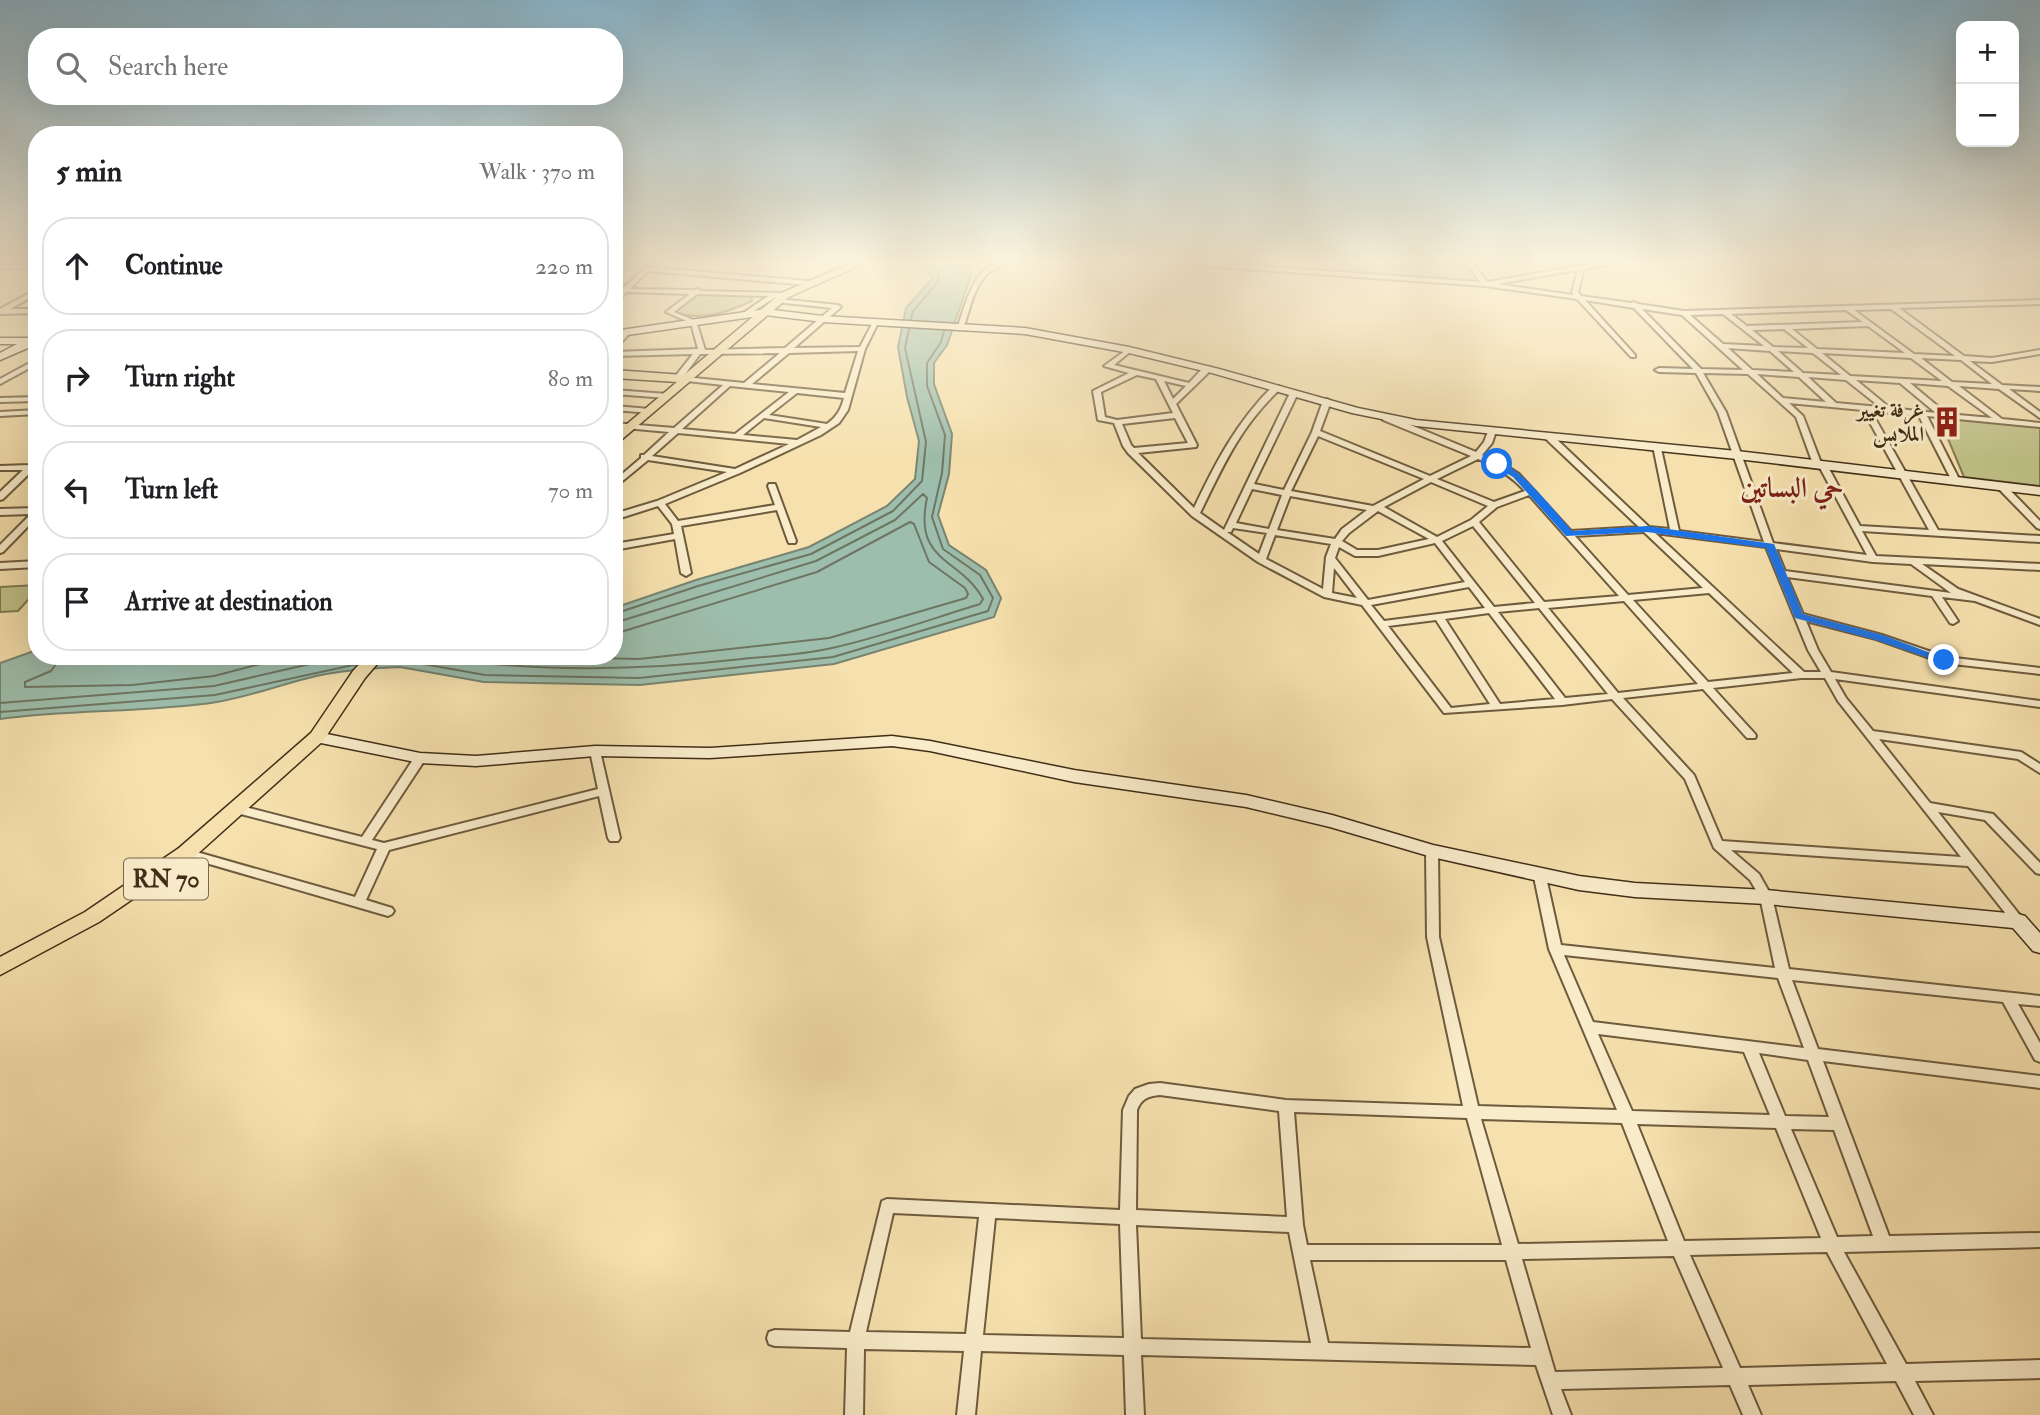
<!DOCTYPE html>
<meta charset="utf-8">
<style>
:root{--surface:#fff;--page:#f6f6f6;--text:#202124;--muted:#757577;--line:#e0e0e0}
body{margin:0;font-family:"IM FELL Double Pica",Amiri,serif;background:var(--page);color:var(--text)}
.controls{position:absolute;right:21px;top:21px;display:grid;overflow:hidden;border-radius:14px;box-shadow:0 7px 28px #0002}
.controls button{width:63px;height:63px;display:grid;place-items:center;padding:0;border:0;border-bottom:2px solid var(--line);background:var(--surface);color:var(--text);font:35px sans-serif}
.stop{position:absolute;width:21px;height:21px;margin:-16px;border:5px solid #1a73e8;border-radius:50%;background:#fff}
.stop.end{background:#1a73e8;border-color:#fff;box-shadow:0 2px 7px #0008}
.list{margin:0;padding:0;list-style:none}
h2{display:flex;justify-content:space-between;align-items:center;height:91px;margin:0;padding:0 28px;font-size:30px}
h2 small{font-size:23px;font-weight:400;color:var(--muted)}
.list li{display:grid;grid-template-columns:46px 1fr auto;gap:21px;align-items:center;box-sizing:border-box;height:98px;margin:0 14px 14px;padding:0 14px;border:2px solid var(--line);border-radius:28px}
.list b{display:block;font-size:26px;white-space:nowrap}
.list em{font-size:23px;font-style:normal;color:var(--muted)}
.icon{flex:none;width:38px;height:38px;fill:none;stroke:currentColor;stroke-width:2;stroke-linecap:round;stroke-linejoin:round}
.map{position:relative;flex:none;width:2040px;height:1415px;overflow:hidden}
.search{position:absolute;background:var(--surface);box-shadow:0 7px 28px #0002;left:28px;top:28px;width:595px;height:77px;display:flex;align-items:center;gap:18px;box-sizing:border-box;padding:0 24px;border-radius:28px;color:var(--muted);font-size:26px}
.panel{position:absolute;background:var(--surface);box-shadow:0 7px 28px #0002;left:28px;top:126px;width:595px;height:539px;border-radius:28px}
.map>svg:first-child{display:block}
.green{fill:#c0c288;stroke:#807850;stroke-width:2}
.water{fill:#9dbeac;stroke:#788470;stroke-width:2}
.lines{fill:none;stroke-linecap:round;stroke-linejoin:round}
.shore{stroke:#6e7662;stroke-width:2}
.street-casing{stroke:#6e5b3d;stroke-width:4}
.secondary-casing{stroke:#402e17;stroke-width:3}
.primary-casing{stroke:#402e17;stroke-width:3}
.street{fill:#f9ecca;fill-rule:evenodd}
.secondary{fill:#f9ecca;fill-rule:evenodd}
.primary{fill:#f6e1ae;fill-rule:evenodd}
.route{fill:#1a73e8}
.labels{text-anchor:middle;dominant-baseline:central;stroke-width:6;stroke-linejoin:round;paint-order:stroke}
.far-poi-label{font-size:21px;font-weight:bold;fill:#402e17;stroke:#f9ecca;text-anchor:end}
.shield{fill:#f9ecca;stroke:#78674d;stroke-width:2}
.shield-label{font-size:24px;font-weight:bold;fill:#402e17}
.far-district-label{font-size:28px;font-weight:bold;fill:#7a1f14;stroke:#f9ecca}
</style>
<div class="map">
<svg width="2040" height="1415" viewBox="0 0 2040 1415">
<rect width="100%" height="100%" fill="#f6e1ae"/>
<filter id="stains"><feTurbulence type="fractalNoise" baseFrequency=".00286" numOctaves="4"/><feColorMatrix values="0 0 0 0 .2 0 0 0 0 .09 0 0 0 0 .02 0 0 0 .5 -.17"/></filter>
<radialGradient id="worn" r=".72"><stop offset=".6" stop-color="#630" stop-opacity="0"/><stop offset="1" stop-color="#630" stop-opacity=".3"/></radialGradient>
<!-- green -->
<g class="green">
<path d="M1208,262H1463L1478,281H1477Z"/>
<path d="M699,293L751,295L752,301C726,313 699,322 671,311Z"/>
<path d="M1938,415L2040,427V486L1964,477Z"/>
<path d="M37,585V590L18,611L0,612V587Z"/>
</g>
<!-- water -->
<path class="water" d="M972,262L970,279L947,345L934,363V384L952,434L949,474L938,515L949,545L986,570L1001,598L994,617L834,664L640,685L484,682L400,667C375,668 350,670 326,674C289,681 254,696 217,702C145,713 72,709 0,719V663L37,650V656H614V608L696,580L809,547L887,506L915,479L919,441L907,397L898,347L906,308L933,278L917,263Z"/>
<g class="lines">
<!-- shore -->
<g class="shore">
<path d="M911,319L913,311L939,281L938,273L926,262"/>
<path d="M614,614L698,586L811,554L893,511L922,481L926,442L905,348L909,329"/>
<path d="M62,656L51,671L25,682V687L132,685L214,676L291,656"/>
<path d="M429,656C534,673 637,671 742,659C772,656 802,655 832,648C882,637 931,619 980,604L983,599C960,557 913,563 927,498L923,494L895,520L816,561L614,623"/>
<path d="M506,656L639,659L829,638L966,598L968,594L965,588L929,562L914,524L910,522L817,572L614,634"/>
<path d="M382,661L401,660L485,675L639,678L833,657L988,611L993,598L980,575L943,549L932,517L942,473L945,435L927,386V363L941,342L944,331"/>
<path d="M0,703L214,686L345,656"/>
<path d="M0,712L215,695L358,664"/>
</g>
<!-- street casing -->
<g class="street-casing">
<g id="street">
<path d="M630,262H637L614,276V271Z"/>
<path d="M1000,262H1008C1001,266 994,268 988,273C974,286 970,309 964,326L959,327L958,326C967,301 972,271 1000,262Z"/>
<path d="M1174,262H1199L1480,282L1466,262H1472L1487,282L1602,262H1614L1611,264L1584,269L1578,292L1581,296L1631,303L1634,302L1638,304L1684,311L2040,300V304L1899,308L1964,356L1992,358L2040,350V354L1992,362L1970,361L2002,385L2040,387V391L2009,389L2040,412V418L1999,389L1959,386L2002,419L2040,423V427L1927,416L1960,481L1959,483H1956L1952,481L1919,416L1871,411L1938,530L2040,536V542L1862,531L1876,556L2040,564V570L1922,564L1958,589L2040,619V625L1975,601L1942,597L1958,621L1953,624L1950,623L1932,596L1787,577L1803,614L1882,635L1946,657L2040,668V674L1944,663L1876,639L1806,621L1818,650L1831,672L2040,701V707L1835,679L1846,698L1873,731L2021,752L2040,764V773L2018,759L1879,739L1930,803L1993,814L2040,863V874L2036,873L1985,820L1938,812L2022,918L2024,921L2022,924L2018,926L2014,924L1968,866L1731,850L1759,874L1772,897L1789,969L2040,996V1006L2018,1004L2040,1043V1062L2035,1060L2003,1002L1792,980L1818,1049L2040,1076V1088L1823,1061L1889,1236L2040,1233V1247L1844,1252L1906,1364L2040,1360V1378L1915,1381L1933,1415H1914L1896,1381L1748,1385L1761,1415H1743L1730,1385L1561,1389L1571,1415H1553L1536,1365L1141,1355L1144,1415H1126L1124,1355L981,1351L975,1415H957L964,1351L864,1349L863,1415H845L847,1348L775,1346L769,1344L767,1338L769,1332L775,1330L850,1332L882,1201L887,1199L1120,1210L1123,1110L1129,1096L1135,1089L1149,1084L1160,1083L1286,1100L1463,1106L1427,937L1426,851L1428,848H1436L1438,851L1439,937L1478,1106L1617,1110L1549,949L1534,877L1536,874H1544L1546,877L1561,945L1775,968L1760,897L1750,880L1714,848L1685,779L1612,699L1562,705L1444,713L1362,605L1324,597L1258,562L1192,516L1128,453L1123,446L1114,423L1098,420L1093,391L1129,373L1104,366L1129,348L1132,350L1131,351L1114,365L1189,383L1204,367H1210V371L1176,404L1197,445L1196,447L1138,453L1194,508C1216,462 1236,423 1273,386H1279V390C1240,427 1223,466 1200,513L1224,530L1290,393L1294,391L1298,393L1254,484L1284,490L1312,432L1323,401L1327,399L1331,401L1320,431L1430,476L1471,456L1383,420V416H1389L1476,452L1484,442L1489,429H1495L1496,431L1492,443L1482,455L1500,462L1519,474L1571,531L1639,527L1545,438V434H1551L1649,527L1670,529L1653,446L1654,444H1660L1679,531L1764,542L1718,412L1696,373L1659,372L1655,370L1659,368L1693,369L1634,308L1585,300L1635,355V357H1631L1577,299L1485,286L1177,264ZM1578,270L1572,292L1573,295L1497,284ZM1642,309L1682,315L1743,370L1701,369ZM1891,309L1955,356L1914,354L1854,310ZM1846,310L1863,322L1747,326L1731,314ZM1723,314L1764,346L1723,344L1690,315ZM1868,326L1905,353L1817,349L1792,329ZM1784,329L1808,348L1773,347L1752,330ZM1728,348L1770,351L1794,372L1752,370ZM1778,351L1813,353L1841,375L1803,373ZM1822,353L1911,358L1942,381L1850,376ZM1921,358L1961,360L1992,384L1952,382ZM1703,373L1748,374L1796,417L1813,464L1814,466H1819L1867,555L1773,543L1726,412ZM1757,374L1799,377L1826,402L1783,398ZM1137,375L1156,379L1173,413L1117,420L1105,417L1101,392ZM1808,377L1846,380L1880,407L1836,403ZM1856,380L1900,383L1936,413L1890,408ZM1164,381L1186,386L1173,399ZM1910,383L1948,386L1992,418L1947,414ZM1789,403L1863,410L1929,530L1860,526L1827,465L1821,463L1803,416ZM1175,418L1188,443L1134,448L1131,445L1122,424ZM1318,436L1424,479L1373,506L1291,491ZM1478,459C1497,467 1511,476 1525,491L1494,502L1437,479ZM1431,482L1488,506L1471,520L1437,537L1384,507ZM1252,489L1282,495L1269,529L1236,523ZM1529,495L1619,596L1544,602L1479,522L1497,507ZM1290,496L1367,510L1342,529L1335,539L1277,530ZM1378,511L1429,539L1378,550H1357L1342,541L1349,533ZM1473,526L1535,603L1494,607L1442,541ZM1233,528L1267,533L1259,554L1227,532H1231ZM1644,532L1703,588L1628,595L1575,536ZM1655,533L1766,547L1808,650L1821,672H1804ZM1275,535L1331,544L1326,557L1323,589L1266,559ZM1435,543L1465,582L1368,600L1335,558L1339,547L1355,556H1378ZM1776,549L1873,562L1911,564L1951,593L1785,571ZM1334,568L1357,598L1332,593ZM1469,587L1485,608L1384,621L1371,605ZM1709,593L1793,673L1708,682L1633,600ZM1624,601L1698,684L1618,693L1548,608ZM1539,608L1608,694L1565,698L1498,612ZM1489,613L1555,699L1500,704L1445,619ZM1436,620L1490,704L1451,708L1388,626ZM1801,678H1825L1838,701L1961,857L1722,841L1694,775L1623,698L1703,689L1747,738H1755L1756,736L1755,734L1713,688ZM1564,955L1778,978L1804,1048L1593,1022ZM1598,1034L1744,1052L1770,1115L1632,1111ZM1759,1053L1808,1060L1829,1117L1785,1116ZM1160,1095L1279,1111L1287,1217L1136,1210L1137,1110C1141,1099 1148,1096 1160,1095ZM1294,1112L1467,1118L1502,1245H1307L1303,1225ZM1481,1119L1622,1123L1668,1241L1518,1244ZM1637,1124L1776,1128L1821,1238L1684,1241ZM1791,1129L1834,1130L1873,1236L1837,1237ZM893,1213L979,1217L966,1334L866,1332ZM995,1218L1120,1224L1124,1338L983,1335ZM1136,1225L1289,1232L1311,1343L1141,1339ZM1827,1252L1887,1364L1740,1368L1690,1255ZM1674,1256L1723,1368L1555,1372L1522,1259ZM1310,1260H1506L1531,1348L1328,1343Z"/>
<path d="M37,264V268L0,269V265Z"/>
<path d="M647,267L808,281L811,283L808,285L648,271L630,289L695,290L698,289L701,291L785,293L788,295L785,297H776L744,317L741,315L742,314L768,296L697,294L674,312L696,321L705,350L785,348L832,308L776,302L775,301L778,299L838,305L841,307L794,348L860,347L873,322L878,323L865,349L848,410L839,423L821,435L740,473L665,504L678,521L775,505L768,486L769,484H775L796,541L795,543H789L788,541L777,510L681,526L691,573L686,576L681,573L675,539L614,550V544L674,534L672,524L658,506L614,520V514L657,501L727,472L648,460L614,488V481L641,458V455H644L669,432L614,427V423L674,428L723,385L687,381L683,379L684,377L744,383L780,353L700,354L681,380H678L674,378L693,354L614,356V352L698,349L691,323L666,312L690,294L627,292L614,303V297L620,292H614V288H623ZM858,351L845,393L752,384L789,353ZM730,386L789,392L735,434L682,429ZM797,393L844,398C841,409 837,417 827,424L769,415ZM764,418L821,427L797,440L743,435ZM678,433L789,444L735,469L652,456Z"/>
<path d="M37,289V294L10,309H37V313L0,314V309Z"/>
<path d="M628,330L631,332L614,350V343Z"/>
<path d="M37,359V364L0,384V379Z"/>
<path d="M614,390L667,394L671,396L667,398L614,394Z"/>
<path d="M37,397V401L0,402V398Z"/>
<path d="M614,406L650,409L654,411L650,413L614,410Z"/>
<path d="M37,410V414L0,416V412Z"/>
<path d="M34,459H37V466L3,499L0,500V492L23,470H0V466L29,465Z"/>
<path d="M1998,484H2004L2040,521V529L2037,528L1998,488Z"/>
<path d="M37,508V517L3,552L0,553V545L31,514L0,515V509Z"/>
<path d="M37,561V567L0,569V563Z"/>
<path d="M614,577L619,580L620,596L615,599Z"/>
<path d="M595,747L600,751L620,838L618,841H610L608,838L599,796L389,850L366,900L392,908L394,911L392,914L388,916L182,856L180,853L182,850L186,849L355,897L377,849L233,812L231,809L233,806L237,805L362,837L416,755H424L426,758L372,840L384,843L598,789L590,751Z"/>
</g>
</g>
<!-- secondary casing -->
<g class="secondary-casing">
<g id="secondary">
<path d="M765,309L823,316L1025,328L1129,347L1219,369L1358,408L1416,420L1737,451L2040,487V495L1737,459L1416,426L1352,413L1212,373L1129,353L1025,334L823,322L765,315L614,337V331Z"/>
<path d="M0,338H37V344L0,360V353L17,344H0Z"/>
<path d="M317,732L420,753L476,756L595,746L710,748L892,736L930,741L1074,770L1246,795L1332,815L1433,845L1579,876L1635,883L1766,890L2018,914L2025,916L2040,933V953L2033,951L2013,928L1766,904L1635,897L1579,890L1432,857L1330,827L1246,807L1074,782L930,751L892,746L710,758L595,756L476,766L420,763L311,741L309,737L311,733Z"/>
</g>
</g>
<!-- primary casing -->
<g class="primary-casing">
<g id="primary">
<path d="M854,262H867L789,297L614,446V435L677,382L614,378V370L684,375L781,293Z"/>
<path d="M367,656H384L365,678L323,741L193,858L99,922L0,975V957L85,912L179,848L311,733L353,671Z"/>
</g>
</g>
<!-- street -->
<use href="#street" class="street"/>
<!-- secondary -->
<use href="#secondary" class="secondary"/>
<!-- primary -->
<use href="#primary" class="primary"/>
</g>
<!-- sky -->
<linearGradient id="sky" x2="0" y2="1"><stop stop-color="#8ab8d0"/><stop offset="0.57" stop-color="#fbf2db"/><stop offset="1" stop-color="#fbf2db" stop-opacity="0"/></linearGradient>
<rect width="2040" height="460" fill="url(#sky)"/>
<!-- route -->
<path class="route" d="M1494,462C1518,461 1556,514 1572,531L1647,526L1774,544L1803,614L1883,635L1949,660L1940,662L1876,640L1795,618L1766,548L1647,532L1566,536L1513,477L1494,466Z"/>
<!-- icons -->
<defs>
<g id="building-bare" transform="scale(2.415)"><path d="M-4-6H4V6H1V3H-1V6H-4ZM-2.5-4.3h1.7v1.8h-1.7ZM.8-4.3h1.7v1.8H.8ZM-2.5-1h1.7V.8h-1.7ZM.8-1h1.7V.8H.8Z" fill="#8f2418" stroke="#f9ecca" stroke-width="2.5" paint-order="stroke"/></g>
</defs>
<g fill-rule="evenodd">
<use href="#building-bare" x="1947" y="422"/>
</g>
<g class="labels">
<!-- far-poi labels -->
<g class="far-poi-label">
<text x="1924" y="410">غرفة تغيير<tspan x="1924" dy="24">الملابس</tspan></text>
</g>
<!-- shield labels -->
<rect class="shield" x="124" y="858.5" width="84" height="41" rx="5"/>
<g class="shield-label">
<text x="166" y="879">RN 70</text>
</g>
<!-- far-district labels -->
<g class="far-district-label">
<text x="1792" y="488">حي البساتين</text>
</g>
</g>
<rect width="100%" height="100%" filter="url(#stains)"/>
<rect width="100%" height="100%" fill="url(#worn)"/>
</svg>
<div class="controls">
<button>+</button>
<button>−</button>
</div>
<div class="stop" style="left:1497px;top:464px"></div>
<div class="stop end" style="left:1944px;top:660px"></div>
<div class="search"><svg class="icon" aria-label="search" viewBox="0 0 24 24"><circle cx="10" cy="10" r="6"/><path d="M15 15l6 6"/></svg>Search here</div>
<section class="panel">
<h2>5 min<small>Walk · 370 m</small></h2>
<ul class="list">
<li><svg class="icon" aria-label="ahead" viewBox="0 0 24 24"><path d="M12 20V5M6 11l6-6 6 6"/></svg><div><b>Continue</b></div><em>220 m</em></li>
<li><svg class="icon" aria-label="right" viewBox="0 0 24 24"><path d="M7 20v-9h11M14 6l5 5-5 5"/></svg><div><b>Turn right</b></div><em>80 m</em></li>
<li><svg class="icon" aria-label="left" viewBox="0 0 24 24"><path d="M17 20v-9H6M10 6l-5 5 5 5"/></svg><div><b>Turn left</b></div><em>70 m</em></li>
<li><svg class="icon" aria-label="arrive" viewBox="0 0 24 24"><path d="M6 21V4h12l-3 4 3 4H6"/></svg><div><b>Arrive at destination</b></div></li>
</ul>
</section>
</div>
